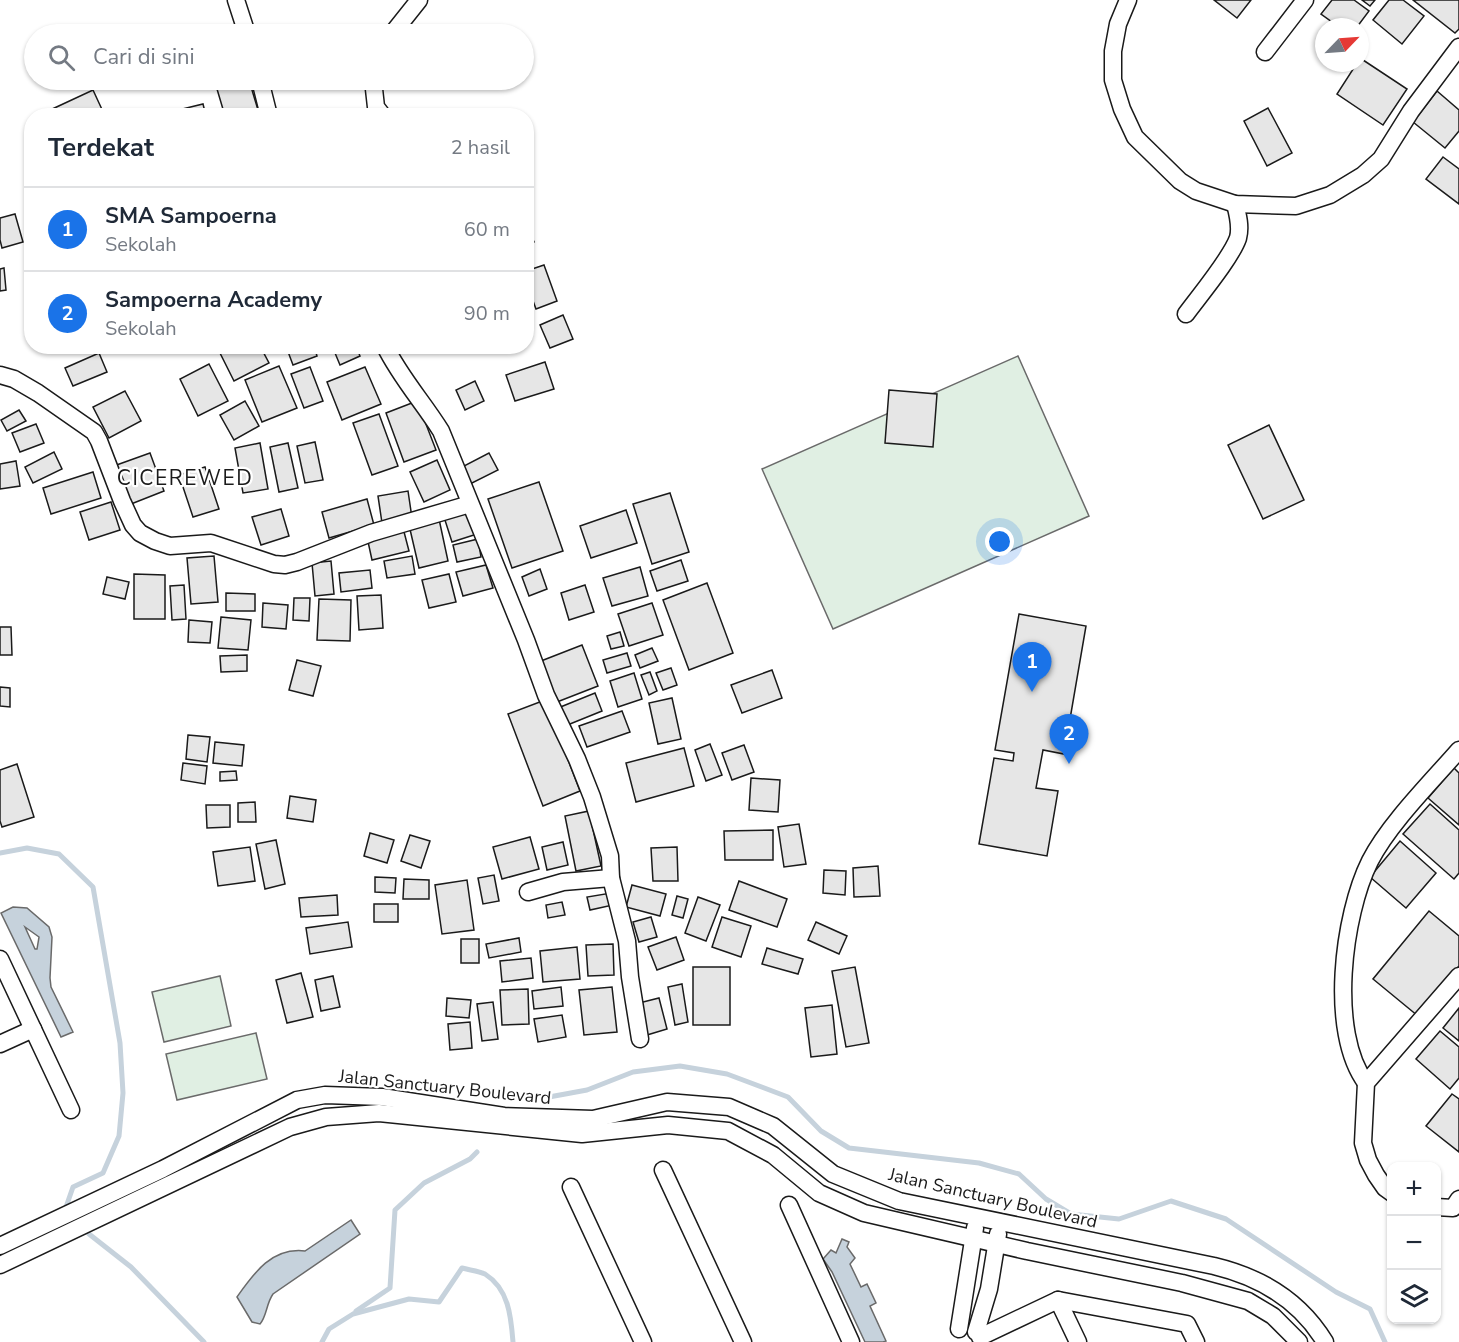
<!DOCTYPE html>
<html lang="id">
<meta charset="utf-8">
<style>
:root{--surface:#fff;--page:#f6f6f7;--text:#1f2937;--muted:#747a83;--line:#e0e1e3;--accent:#1a73e8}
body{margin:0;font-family:"Nunito Sans",sans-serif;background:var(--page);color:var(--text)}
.controls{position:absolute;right:18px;bottom:18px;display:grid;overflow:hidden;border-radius:12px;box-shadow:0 2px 4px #0004}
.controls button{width:54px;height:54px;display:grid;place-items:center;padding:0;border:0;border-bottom:2px solid var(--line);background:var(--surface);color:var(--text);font:30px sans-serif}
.compass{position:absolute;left:1315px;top:18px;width:54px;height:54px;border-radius:50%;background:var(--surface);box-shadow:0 2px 4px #0004;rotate:65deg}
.you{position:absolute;left:1000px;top:542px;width:21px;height:21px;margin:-15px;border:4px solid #fff;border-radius:50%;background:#1a73e8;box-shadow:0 0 0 9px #1a73e833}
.badge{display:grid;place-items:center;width:39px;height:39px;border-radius:50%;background:var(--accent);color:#fff;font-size:20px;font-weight:700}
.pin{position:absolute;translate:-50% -50px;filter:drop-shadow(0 2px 3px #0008)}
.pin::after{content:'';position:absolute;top:32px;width:21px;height:18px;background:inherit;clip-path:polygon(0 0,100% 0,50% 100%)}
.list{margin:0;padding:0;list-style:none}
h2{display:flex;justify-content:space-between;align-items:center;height:78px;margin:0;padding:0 24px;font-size:26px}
h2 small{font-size:20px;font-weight:400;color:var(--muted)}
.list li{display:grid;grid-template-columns:39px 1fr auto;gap:18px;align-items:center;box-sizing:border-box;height:84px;padding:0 24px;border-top:2px solid var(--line)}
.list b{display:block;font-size:22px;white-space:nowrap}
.list p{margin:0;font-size:20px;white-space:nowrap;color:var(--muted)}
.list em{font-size:20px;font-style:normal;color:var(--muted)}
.icon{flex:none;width:33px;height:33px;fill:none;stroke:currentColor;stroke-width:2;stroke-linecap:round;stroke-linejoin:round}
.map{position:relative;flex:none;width:1459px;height:1342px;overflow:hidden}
.search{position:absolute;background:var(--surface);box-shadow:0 2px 4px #0004;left:24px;top:24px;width:510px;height:66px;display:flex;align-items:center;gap:15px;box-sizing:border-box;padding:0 21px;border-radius:33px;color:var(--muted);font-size:22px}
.panel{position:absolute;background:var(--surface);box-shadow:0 2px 4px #0004;left:24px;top:108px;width:510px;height:246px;border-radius:24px}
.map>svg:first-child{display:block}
.green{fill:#e0efe3;stroke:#6a6a6a;stroke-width:1.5}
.water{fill:#c6d2dc;stroke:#6a6a6a;stroke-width:1.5;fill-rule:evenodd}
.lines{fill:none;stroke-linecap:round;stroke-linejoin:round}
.stream{stroke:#c6d2dc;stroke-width:5}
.building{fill:#e6e6e6;stroke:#1a1a1a;stroke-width:1.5}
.minor-casing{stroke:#1a1a1a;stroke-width:19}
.minor{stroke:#fff;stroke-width:16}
.labels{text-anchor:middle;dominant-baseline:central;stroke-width:4.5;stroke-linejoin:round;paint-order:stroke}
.street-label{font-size:18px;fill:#1a1a1a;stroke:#fff}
.quarter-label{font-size:21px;letter-spacing:1.5px;fill:#1a1a1a;stroke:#fff}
</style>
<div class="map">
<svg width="1459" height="1342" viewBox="0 0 1459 1342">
<rect width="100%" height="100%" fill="#fff"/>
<!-- green -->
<g class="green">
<path d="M1018,356L1089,516L833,629L762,469Z"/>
<path d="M220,976L231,1026L164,1042L152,992Z"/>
<path d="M256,1033L267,1079L177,1100L166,1054Z"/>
</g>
<!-- water -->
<g class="water">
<path d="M13,907L27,908L49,927L52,937L50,978L51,987L73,1032L61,1037L1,913ZM25,927L39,937L37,949H35Z"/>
<path d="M351,1220L360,1234L273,1294C266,1304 267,1316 260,1324L252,1322L237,1297C254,1273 272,1247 305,1251Z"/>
<path d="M842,1239L849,1242L847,1247L855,1258L850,1264L861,1287L867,1284L876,1303L870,1306L886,1341L883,1342H865L832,1272L823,1259L831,1250L836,1253Z"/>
</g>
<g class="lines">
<!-- stream -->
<g class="stream">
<path d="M0,853L27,848L59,854L93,887L120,1043L123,1093L119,1136L103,1173L73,1187L66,1207"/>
<path d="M549,1097L587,1090L633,1072L680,1066L727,1074L788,1097L821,1131L849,1148L979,1163L1019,1174L1046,1199L1071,1214L1119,1219L1171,1201L1226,1219L1336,1292L1370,1309L1385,1342"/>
<path d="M89,1234L131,1267L204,1342"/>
<path d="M356,1311L390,1288L395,1210L424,1183L470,1159L477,1152"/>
<path d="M322,1342L329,1329L353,1314L409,1299L439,1302L462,1268C469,1270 479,1271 485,1274C509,1289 511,1317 513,1342"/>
</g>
</g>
<!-- building -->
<g class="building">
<path d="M1214,0H1251L1237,18Z"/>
<path d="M1332,0H1354L1369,11L1357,27H1339L1321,14Z"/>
<path d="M1362,0H1375L1370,6Z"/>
<path d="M1389,0H1403L1424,16L1402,44L1373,20Z"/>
<path d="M1413,0H1459V29L1455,33Z"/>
<path d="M1360,58L1407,89L1383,125L1337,94L1357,63H1360Z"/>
<path d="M249,80L258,110L240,116H225L217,89Z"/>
<path d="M93,90L105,116H50L48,111Z"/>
<path d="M1437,91L1459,110V131L1445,148L1413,122Z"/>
<path d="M203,104L206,116H175L174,111Z"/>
<path d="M1268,108L1292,153L1267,166L1244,121Z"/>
<path d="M1443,157L1459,169V204L1426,179Z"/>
<path d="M15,214L23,242L2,248L0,240V218Z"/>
<path d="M526,223L534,242L526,246Z"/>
<path d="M544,265L557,301L536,309L526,282V271Z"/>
<path d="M4,268L6,290L0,291V269Z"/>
<path d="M563,315L573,339L550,348L540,325Z"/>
<path d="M232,346H260L269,363L234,381L220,353Z"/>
<path d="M294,346H314L317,356L293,365L287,349Z"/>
<path d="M350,346H356L360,356L340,365L335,353Z"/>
<path d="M99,353L107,372L73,386L65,368Z"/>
<path d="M545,362L554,389L515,401L506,375Z"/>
<path d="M209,364L228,401L198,416L180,379Z"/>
<path d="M279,366L297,408L262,422L245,380Z"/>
<path d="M310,367L323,401L304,408L291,374Z"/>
<path d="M365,367L381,404L342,420L327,382Z"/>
<path d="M475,381L484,401L465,410L456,390Z"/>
<path d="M889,390L937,394L933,447L885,443Z"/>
<path d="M125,391L141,421L109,438L93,407Z"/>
<path d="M245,401L259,426L234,440L220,415Z"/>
<path d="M417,401L436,450L404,462L386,413Z"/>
<path d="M19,410L26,421L7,431L1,420Z"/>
<path d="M379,414L398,466L372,475L353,423Z"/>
<path d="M36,424L44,443L20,452L12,433Z"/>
<path d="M1269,425L1304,500L1263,519L1228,445Z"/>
<path d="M315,442L323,480L305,483L297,446Z"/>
<path d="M260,443L268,489L243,493L235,448Z"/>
<path d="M288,443L298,488L279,492L270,447Z"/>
<path d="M54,452L62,469L33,483L25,467Z"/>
<path d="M150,453L164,491L126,506L111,467Z"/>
<path d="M489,453L498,470L470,484L462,467Z"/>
<path d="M437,460L450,490L424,502L410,472Z"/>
<path d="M16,461L20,486L0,489V464Z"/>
<path d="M205,467L219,509L193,517L179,475Z"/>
<path d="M93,472L101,498L51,514L43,488Z"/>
<path d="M539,482L563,551L512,568L488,499Z"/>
<path d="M408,491L412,518L382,523L378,496Z"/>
<path d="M670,493L689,552L652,564L633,504Z"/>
<path d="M367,499L374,525L329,538L322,512Z"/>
<path d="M111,502L120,530L89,540L80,512Z"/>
<path d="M281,509L289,536L261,545L252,517Z"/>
<path d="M469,509L477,534L452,542L444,517Z"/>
<path d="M626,510L637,543L591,558L580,526Z"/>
<path d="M439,519L448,561L419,568L409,525Z"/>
<path d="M403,528L409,551L372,560L367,537Z"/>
<path d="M478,539L481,557L457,562L453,545Z"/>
<path d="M214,556L218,602L191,604L187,558Z"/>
<path d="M412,556L415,574L387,578L384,561Z"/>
<path d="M681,560L688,581L657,591L650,571Z"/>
<path d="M331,561L334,594L315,596L312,563Z"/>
<path d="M486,565L493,588L463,596L456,572Z"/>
<path d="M640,567L648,596L612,606L603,578Z"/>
<path d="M540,569L547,589L529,596L522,577Z"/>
<path d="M370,570L372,588L341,592L339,573Z"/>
<path d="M134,574L165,575V619H134Z"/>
<path d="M449,574L456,602L429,608L422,580Z"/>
<path d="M107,577L129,582L125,599L103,594Z"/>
<path d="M707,583L733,653L689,670L663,600Z"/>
<path d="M184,585L186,619L172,620L170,586Z"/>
<path d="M585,585L594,612L569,620L561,593Z"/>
<path d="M226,593L255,594V611H226Z"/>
<path d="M381,595L383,628L359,630L357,596Z"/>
<path d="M294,598H310L309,621L293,620Z"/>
<path d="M319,599L351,600L350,641L317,640Z"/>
<path d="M263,603L288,605L286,629L262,627Z"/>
<path d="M652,603L663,635L629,646L618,614Z"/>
<path d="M1019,614L1086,626L1064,754L1043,750L1036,788L1058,791L1047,856L979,844L994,758L1013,761L1014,753L995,750Z"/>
<path d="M221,617L251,620L248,650L218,648Z"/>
<path d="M189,620L212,622L210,643L188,642Z"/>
<path d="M0,627H11L12,655H0Z"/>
<path d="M620,632L624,646L611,649L607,636Z"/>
<path d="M582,645L598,686L557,702L541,661Z"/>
<path d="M652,648L658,661L640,668L635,655Z"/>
<path d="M627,653L631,666L607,673L603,660Z"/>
<path d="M247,655V671L221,672L220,656Z"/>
<path d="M297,660L321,666L313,696L289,690Z"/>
<path d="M671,668L677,685L663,690L656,673Z"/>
<path d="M772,670L782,698L742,713L731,685Z"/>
<path d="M650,672L657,691L649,695L641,675Z"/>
<path d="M634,673L642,699L618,707L610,681Z"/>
<path d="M0,687L10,688V707L0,706Z"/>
<path d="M595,693L602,711L565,726L558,708Z"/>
<path d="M672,698L681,739L658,744L649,703Z"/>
<path d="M545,700L580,791L543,806L508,714Z"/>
<path d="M622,711L630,732L587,747L579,726Z"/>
<path d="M188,735L210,737L207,762L186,759Z"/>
<path d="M215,742L244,745L242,766L213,763Z"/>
<path d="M710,744L722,775L706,781L695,750Z"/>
<path d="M744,745L754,772L732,780L722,753Z"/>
<path d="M684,748L694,786L636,802L626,763Z"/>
<path d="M183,763L207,766L205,784L181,780Z"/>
<path d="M17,764L34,817L2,827L0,821V770Z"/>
<path d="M1454,768L1459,773V825L1428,798Z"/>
<path d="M236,771L237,780L220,781V772Z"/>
<path d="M751,778L780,780L778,812L749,810Z"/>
<path d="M290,796L316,800L313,822L287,818Z"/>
<path d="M255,802L256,822H238V803Z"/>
<path d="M1430,804L1459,830V873L1454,879L1403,834Z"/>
<path d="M206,805H230V827L207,828Z"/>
<path d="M589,811L601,866L576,871L565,816Z"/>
<path d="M799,824L806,864L784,867L778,827Z"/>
<path d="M773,830V860H725L724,831Z"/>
<path d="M370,833L394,840L387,863L364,856Z"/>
<path d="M410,835L430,841L421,868L401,861Z"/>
<path d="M530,837L539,869L502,879L493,847Z"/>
<path d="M276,840L285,884L265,889L256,844Z"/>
<path d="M1400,841L1436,873L1406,908L1370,877Z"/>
<path d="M563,842L568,865L547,870L542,847Z"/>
<path d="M250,847L255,881L218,886L213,852Z"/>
<path d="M677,847L678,881H653L651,848Z"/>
<path d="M878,866L880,896L854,897L853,868Z"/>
<path d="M824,870L846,871L845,895L823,893Z"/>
<path d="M494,875L499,901L483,904L478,878Z"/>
<path d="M375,877L396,878L395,893L375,892Z"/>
<path d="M404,879L429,880V899H403Z"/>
<path d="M467,880L474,930L442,934L435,885Z"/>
<path d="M739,881L787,899L777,927L729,910Z"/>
<path d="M632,885L666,894L660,916L626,907Z"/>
<path d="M611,893L613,905L590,910L587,897Z"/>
<path d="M337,895L338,915L301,917L299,898Z"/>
<path d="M677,896L688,899L683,918L672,915Z"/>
<path d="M698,897L720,905L706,941L685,933Z"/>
<path d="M562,902L565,915L548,918L546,905Z"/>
<rect x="374" y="904" width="24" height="18"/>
<path d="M1429,911L1459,936V966L1418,1016L1373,979Z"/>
<path d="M651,917L657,937L639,942L633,922Z"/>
<path d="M722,917L751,926L741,957L712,947Z"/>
<path d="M348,922L352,947L310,954L306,928Z"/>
<path d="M816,922L847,936L839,954L808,940Z"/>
<path d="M676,937L684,960L657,970L648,947Z"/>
<path d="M519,938L521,952L489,958L486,944Z"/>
<rect x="461" y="939" width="18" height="24"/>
<path d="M613,944L614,975L588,976L586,945Z"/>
<path d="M577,947L580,979L543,982L540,951Z"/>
<path d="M767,948L803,959L798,974L762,964Z"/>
<path d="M531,958L533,978L502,982L500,961Z"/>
<rect x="693" y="967" width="37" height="58"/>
<path d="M855,967L869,1043L846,1047L832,971Z"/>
<path d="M301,973L313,1017L287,1023L276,980Z"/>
<path d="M333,976L340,1007L321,1011L315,980Z"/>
<path d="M682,984L688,1022L675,1025L668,987Z"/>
<path d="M561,987L563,1006L534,1009L532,991Z"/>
<path d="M612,987L617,1032L584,1035L579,990Z"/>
<path d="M528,989L529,1024L502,1025L500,990Z"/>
<path d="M447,998L471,1000L469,1018L446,1016Z"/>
<path d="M659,998L667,1029L647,1035L639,1003Z"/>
<path d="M493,1002L498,1039L482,1041L477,1004Z"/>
<path d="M832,1005L837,1054L811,1057L805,1008Z"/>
<path d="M1459,1008V1041L1443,1028Z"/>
<path d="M562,1015L566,1037L538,1042L534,1019Z"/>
<path d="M470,1022L472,1048L450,1050L448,1024Z"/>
<path d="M1440,1031L1459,1047V1078L1450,1089L1416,1059Z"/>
<path d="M1452,1094L1459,1099V1152L1426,1126Z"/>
</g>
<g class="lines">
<!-- minor casing -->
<g class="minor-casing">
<g id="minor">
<path d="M236,0L247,34"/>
<path d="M1128,0L1118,24L1113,51V80L1122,109L1135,137L1180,181L1196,191L1235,204L1296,206L1330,195L1363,175L1381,159L1411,111L1459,47"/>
<path d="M392,34L419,0"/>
<path d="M1265,52L1305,0"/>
<path d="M260,80L269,116"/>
<path d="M373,80L376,107L383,116"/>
<path d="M1186,314C1200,295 1231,258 1238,238C1241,227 1238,215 1235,204"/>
<path d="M385,346C400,377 423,402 441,431L526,640L546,695L577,759L592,797L610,856L611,878L627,941L630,977L640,1039"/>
<path d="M0,375L14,379L38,393L94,432L99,441L122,501L133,525L140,533L155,541L170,546L211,543L274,564L285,565L297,562L371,533L470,504"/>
<path d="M528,892L563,882L611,878"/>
<path d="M0,959L71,1110"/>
<path d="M0,1044L33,1029"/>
<path d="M1366,1083C1328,1032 1343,915 1370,861C1389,824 1431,782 1459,750"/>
<path d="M663,1170L743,1342"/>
<path d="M571,1187L643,1342"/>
<path d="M1392,1193L1385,1188L1376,1175L1368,1160L1363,1143L1366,1083L1459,976"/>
<path d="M789,1205L851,1342"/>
<path d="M1436,1207L1453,1208L1459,1199"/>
<path d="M0,1246L163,1169L297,1100L325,1095L382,1097L504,1116L593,1119L667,1102L729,1107L773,1126L833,1174L899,1201L1214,1266C1260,1277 1300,1301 1325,1342"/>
<path d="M0,1265L290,1127L326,1117L379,1113L582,1134L668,1125L728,1131L773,1155L819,1193L864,1213L1027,1251L1182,1283L1248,1301L1273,1316L1299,1342"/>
<path d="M1058,1300L1078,1342"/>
<path d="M959,1329L975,1228"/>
<path d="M976,1332L989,1289L998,1234"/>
<path d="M980,1337L1058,1300L1187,1324L1196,1342"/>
</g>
</g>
<!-- minor -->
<use href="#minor" class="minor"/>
</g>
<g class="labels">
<!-- street labels -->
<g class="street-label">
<text transform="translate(445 1087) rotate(6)">Jalan Sanctuary Boulevard</text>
<text transform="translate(993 1198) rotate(13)">Jalan Sanctuary Boulevard</text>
</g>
<!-- quarter labels -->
<g class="quarter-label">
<text x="185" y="478">CICEREWED</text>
</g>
</g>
</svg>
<div class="controls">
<button>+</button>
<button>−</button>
<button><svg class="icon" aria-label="layers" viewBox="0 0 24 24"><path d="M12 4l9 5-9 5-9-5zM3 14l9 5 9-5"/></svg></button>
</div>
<svg class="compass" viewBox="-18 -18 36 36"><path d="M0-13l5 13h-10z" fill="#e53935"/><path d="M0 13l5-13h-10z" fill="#747a83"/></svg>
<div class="you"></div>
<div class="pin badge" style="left:1032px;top:692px">1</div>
<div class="pin badge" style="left:1069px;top:764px">2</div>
<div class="search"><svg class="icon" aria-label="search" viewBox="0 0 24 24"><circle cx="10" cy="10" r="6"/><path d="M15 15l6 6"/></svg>Cari di sini</div>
<section class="panel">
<h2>Terdekat<small>2 hasil</small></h2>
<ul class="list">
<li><span class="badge">1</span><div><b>SMA Sampoerna</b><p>Sekolah</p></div><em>60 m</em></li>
<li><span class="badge">2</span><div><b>Sampoerna Academy</b><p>Sekolah</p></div><em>90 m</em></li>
</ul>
</section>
</div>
